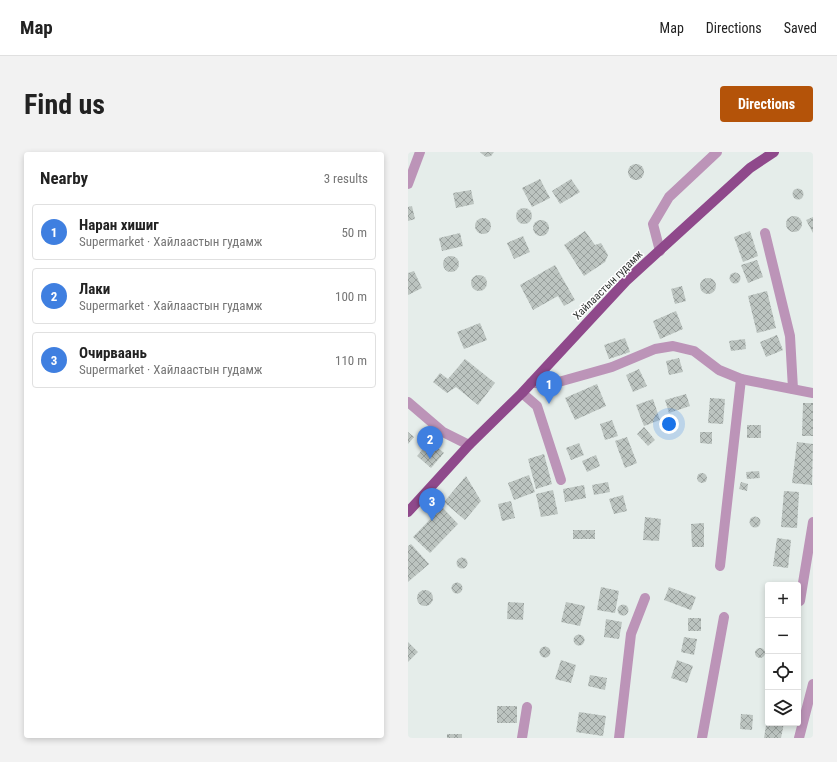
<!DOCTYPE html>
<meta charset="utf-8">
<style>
:root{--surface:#fff;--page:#f2f2f2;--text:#222;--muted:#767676;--line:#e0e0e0;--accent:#b45309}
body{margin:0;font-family:"Roboto Condensed",sans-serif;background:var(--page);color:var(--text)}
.controls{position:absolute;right:12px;bottom:12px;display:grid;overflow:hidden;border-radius:4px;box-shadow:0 2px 6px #0003}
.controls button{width:36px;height:36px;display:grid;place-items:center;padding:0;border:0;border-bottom:1px solid var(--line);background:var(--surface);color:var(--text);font:20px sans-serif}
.you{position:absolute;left:261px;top:272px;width:14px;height:14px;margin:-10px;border:3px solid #fff;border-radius:50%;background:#1a73e8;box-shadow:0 0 0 6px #1a73e833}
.badge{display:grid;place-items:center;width:26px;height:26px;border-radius:50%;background:var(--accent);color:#fff;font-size:13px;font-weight:700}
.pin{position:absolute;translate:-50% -33px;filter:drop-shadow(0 1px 2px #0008)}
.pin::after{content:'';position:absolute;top:21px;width:14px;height:12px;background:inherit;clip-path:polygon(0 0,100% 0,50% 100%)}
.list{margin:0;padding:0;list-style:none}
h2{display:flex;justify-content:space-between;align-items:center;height:52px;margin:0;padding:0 16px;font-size:17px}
h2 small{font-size:13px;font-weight:400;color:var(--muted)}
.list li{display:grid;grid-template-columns:26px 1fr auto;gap:12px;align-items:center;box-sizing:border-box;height:56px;margin:0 8px 8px;padding:0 8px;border:1px solid var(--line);border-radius:4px}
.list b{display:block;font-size:15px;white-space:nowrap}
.list p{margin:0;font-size:13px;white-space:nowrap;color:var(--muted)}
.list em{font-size:13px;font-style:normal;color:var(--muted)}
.icon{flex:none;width:22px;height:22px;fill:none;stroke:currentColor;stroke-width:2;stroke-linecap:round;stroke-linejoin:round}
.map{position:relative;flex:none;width:405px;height:586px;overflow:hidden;border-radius:4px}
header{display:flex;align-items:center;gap:24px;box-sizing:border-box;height:56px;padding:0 20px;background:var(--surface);border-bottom:1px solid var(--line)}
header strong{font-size:19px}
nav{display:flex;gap:22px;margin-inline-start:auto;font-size:14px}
.intro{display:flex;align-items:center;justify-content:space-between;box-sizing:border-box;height:96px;padding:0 24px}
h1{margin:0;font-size:28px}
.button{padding:10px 18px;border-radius:4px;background:var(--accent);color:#fff;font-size:14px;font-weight:700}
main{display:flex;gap:24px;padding:0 24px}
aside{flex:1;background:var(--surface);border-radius:4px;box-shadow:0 2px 6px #0003}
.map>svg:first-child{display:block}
.building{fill:url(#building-cross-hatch)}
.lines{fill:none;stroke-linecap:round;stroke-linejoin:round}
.minor{stroke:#bc94b8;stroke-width:10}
.major{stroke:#8f498b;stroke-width:10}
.labels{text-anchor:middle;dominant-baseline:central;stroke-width:3;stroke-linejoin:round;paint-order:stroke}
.street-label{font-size:11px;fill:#303432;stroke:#fff}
</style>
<header>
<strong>Map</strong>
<nav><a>Map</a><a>Directions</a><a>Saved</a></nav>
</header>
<div class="intro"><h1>Find us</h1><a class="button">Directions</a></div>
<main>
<aside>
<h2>Nearby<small>3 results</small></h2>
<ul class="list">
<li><span class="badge" style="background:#3f7fe0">1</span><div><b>Наран хишиг</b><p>Supermarket · Хайлаастын гудамж</p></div><em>50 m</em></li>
<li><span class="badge" style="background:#3f7fe0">2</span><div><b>Лаки</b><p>Supermarket · Хайлаастын гудамж</p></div><em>100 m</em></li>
<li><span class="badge" style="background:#3f7fe0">3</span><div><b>Очирваань</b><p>Supermarket · Хайлаастын гудамж</p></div><em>110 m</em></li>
</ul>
</aside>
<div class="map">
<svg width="405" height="586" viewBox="0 0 405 586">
<defs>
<pattern id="building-cross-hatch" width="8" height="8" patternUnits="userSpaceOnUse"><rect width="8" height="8" fill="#bcc4c0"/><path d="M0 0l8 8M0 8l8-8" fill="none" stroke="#99a09d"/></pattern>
</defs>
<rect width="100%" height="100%" fill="#e5edea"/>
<!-- building -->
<g class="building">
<path d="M72,0H86L83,4L78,5Z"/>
<circle cx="228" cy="20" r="8"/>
<path d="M132,27L142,46L124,55L114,36Z"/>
<path d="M163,27L172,40L152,52L144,39Z"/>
<circle cx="390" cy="42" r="5.5"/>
<path d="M63,38L66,52L48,56L45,41Z"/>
<path d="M4,54L7,67L0,69V55Z"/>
<circle cx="116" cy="64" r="8"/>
<circle cx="386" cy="72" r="8"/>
<path d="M405,65V81L398,68Z"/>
<circle cx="75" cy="74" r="8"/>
<circle cx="133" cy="76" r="8"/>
<path d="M177,79L187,93L193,91L200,103L197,110L176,124L156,93Z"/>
<path d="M342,79L350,104L335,110L326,85Z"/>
<path d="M52,81L55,94L34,99L31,86Z"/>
<path d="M115,84L122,100L106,107L99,91Z"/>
<circle cx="43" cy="112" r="8"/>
<path d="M349,108L355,125L340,131L333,113Z"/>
<path d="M147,113L167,148L156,154L150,144L125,158L112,133Z"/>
<path d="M6,119L14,136L0,143V121Z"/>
<circle cx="327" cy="126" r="5.5"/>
<circle cx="71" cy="131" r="8"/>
<circle cx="300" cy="134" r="8"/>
<path d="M274,134L278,149L267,152L263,137Z"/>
<path d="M359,139L368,176L349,181L340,144Z"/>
<path d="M268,159L275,177L252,187L245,169Z"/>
<path d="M72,171L79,188L56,197L49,180Z"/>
<path d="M369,183L375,198L358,205L352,190Z"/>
<path d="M217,186L222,200L201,207L196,193Z"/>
<path d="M337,187L338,197L323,199L321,189Z"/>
<path d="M271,206L275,220L261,223L258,209Z"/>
<path d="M57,207L87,231L70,253L48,235L39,241L25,230L32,221L40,227Z"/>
<path d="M231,217L239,234L225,240L218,223Z"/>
<path d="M189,232L198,254L167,268L157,246Z"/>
<path d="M278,242L282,254L261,261L257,248Z"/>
<path d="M302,246L317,247L315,272L300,271Z"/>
<path d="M245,247L252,268L236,274L228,253Z"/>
<path d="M395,251H405V284H394Z"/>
<path d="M204,268L210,284L197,288L192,272Z"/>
<rect x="339" y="273" width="14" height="13"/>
<path d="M236,275L247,288L240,294L229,282Z"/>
<path d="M0,280L6,285L0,292Z"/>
<path d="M292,280H304V292L292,291Z"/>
<path d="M219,285L229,311L217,316L207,289Z"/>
<path d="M22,289L36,301L23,316L9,304Z"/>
<path d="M389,290L405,292L404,333L384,331Z"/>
<path d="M171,291L176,303L163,308L158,296Z"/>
<path d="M136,302L144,332L128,337L120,307Z"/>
<path d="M188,303L192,314L179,320L174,309Z"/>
<path d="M351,319L352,326L339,327L338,320Z"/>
<circle cx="294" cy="326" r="5"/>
<path d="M121,323L127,340L106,348L100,331Z"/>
<path d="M58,324L73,349L57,368L36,350Z"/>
<path d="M200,330L202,340L186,343L184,333Z"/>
<path d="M333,330L340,332L339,339L331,337Z"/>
<path d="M176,333L178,346L157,350L155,337Z"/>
<path d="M145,338L150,362L133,365L128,342Z"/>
<path d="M376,339L391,340L389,376L373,375Z"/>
<path d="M215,343L219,359L206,362L201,347Z"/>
<path d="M103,349L107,366L94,369L90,352Z"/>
<path d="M34,355L50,372L22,401L5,385Z"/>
<circle cx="347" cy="370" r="5.5"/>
<path d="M237,365L253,367L251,389L235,388Z"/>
<path d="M296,371V395H284L283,372Z"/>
<rect x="165" y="378" width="22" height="9"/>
<path d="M369,386L383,388L380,416L365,414Z"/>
<path d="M3,392L21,412L0,430V394Z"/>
<circle cx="54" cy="411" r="5.5"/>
<circle cx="49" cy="436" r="5.5"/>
<path d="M193,435L211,439L207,461L189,458Z"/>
<path d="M261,435L288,445L283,458L256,448Z"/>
<circle cx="17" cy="446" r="8"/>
<path d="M100,450L116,451L115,468L99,467Z"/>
<path d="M158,450L177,454L172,474L153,470Z"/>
<circle cx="215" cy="458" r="5.5"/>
<rect x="280" y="466" width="13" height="13"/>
<path d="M198,467L214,470L211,487L196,485Z"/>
<circle cx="171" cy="488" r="5.5"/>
<path d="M276,485L289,487L286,503L273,500Z"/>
<path d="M0,490L10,500L0,510Z"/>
<circle cx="137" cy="500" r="5.5"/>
<circle cx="352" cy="501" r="5"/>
<path d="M153,508L168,513L163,531L147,527Z"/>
<path d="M269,508L285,514L279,531L263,526Z"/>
<path d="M182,523L199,526L197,538L180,534Z"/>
<rect x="89" y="554" width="20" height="17"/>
<path d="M171,560L198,564L195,584L168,580Z"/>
<path d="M333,562L345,563L344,578L332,577Z"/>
<path d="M359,567L360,571H376L373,586H356Z"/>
<rect x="39" y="582" width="15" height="4"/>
</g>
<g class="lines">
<!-- minor -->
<g class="minor">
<path d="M0,32L12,0"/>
<path d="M357,81L382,184L385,237"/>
<path d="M252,99L245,72L261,45L309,0"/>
<path d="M123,231H147L204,215L247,197L265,194L286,199L311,218L333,227L405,241"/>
<path d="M114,241L129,254L153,328"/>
<path d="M0,250L35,280L61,293"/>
<path d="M312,414L333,227"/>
<path d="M392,449L405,370"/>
<path d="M114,586L119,555"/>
<path d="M211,586L223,482L237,446"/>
<path d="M294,586L316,465"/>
<path d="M391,586L405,532"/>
</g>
<!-- major -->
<path class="major" d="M0,360L61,293L114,241L218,129L342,16L366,0"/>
</g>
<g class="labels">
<!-- street labels -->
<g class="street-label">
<text transform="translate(200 133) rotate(-45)">Хайлаастын гудамж</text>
</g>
</g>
</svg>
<div class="controls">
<button>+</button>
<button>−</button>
<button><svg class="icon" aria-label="locate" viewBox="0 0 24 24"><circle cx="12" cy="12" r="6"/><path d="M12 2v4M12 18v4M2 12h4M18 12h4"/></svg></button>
<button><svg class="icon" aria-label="layers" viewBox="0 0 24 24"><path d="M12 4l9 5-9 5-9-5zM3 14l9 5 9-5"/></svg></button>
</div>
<div class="you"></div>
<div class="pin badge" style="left:141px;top:252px;background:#3f7fe0">1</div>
<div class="pin badge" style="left:22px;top:307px;background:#3f7fe0">2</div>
<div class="pin badge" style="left:24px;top:369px;background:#3f7fe0">3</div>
</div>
</main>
